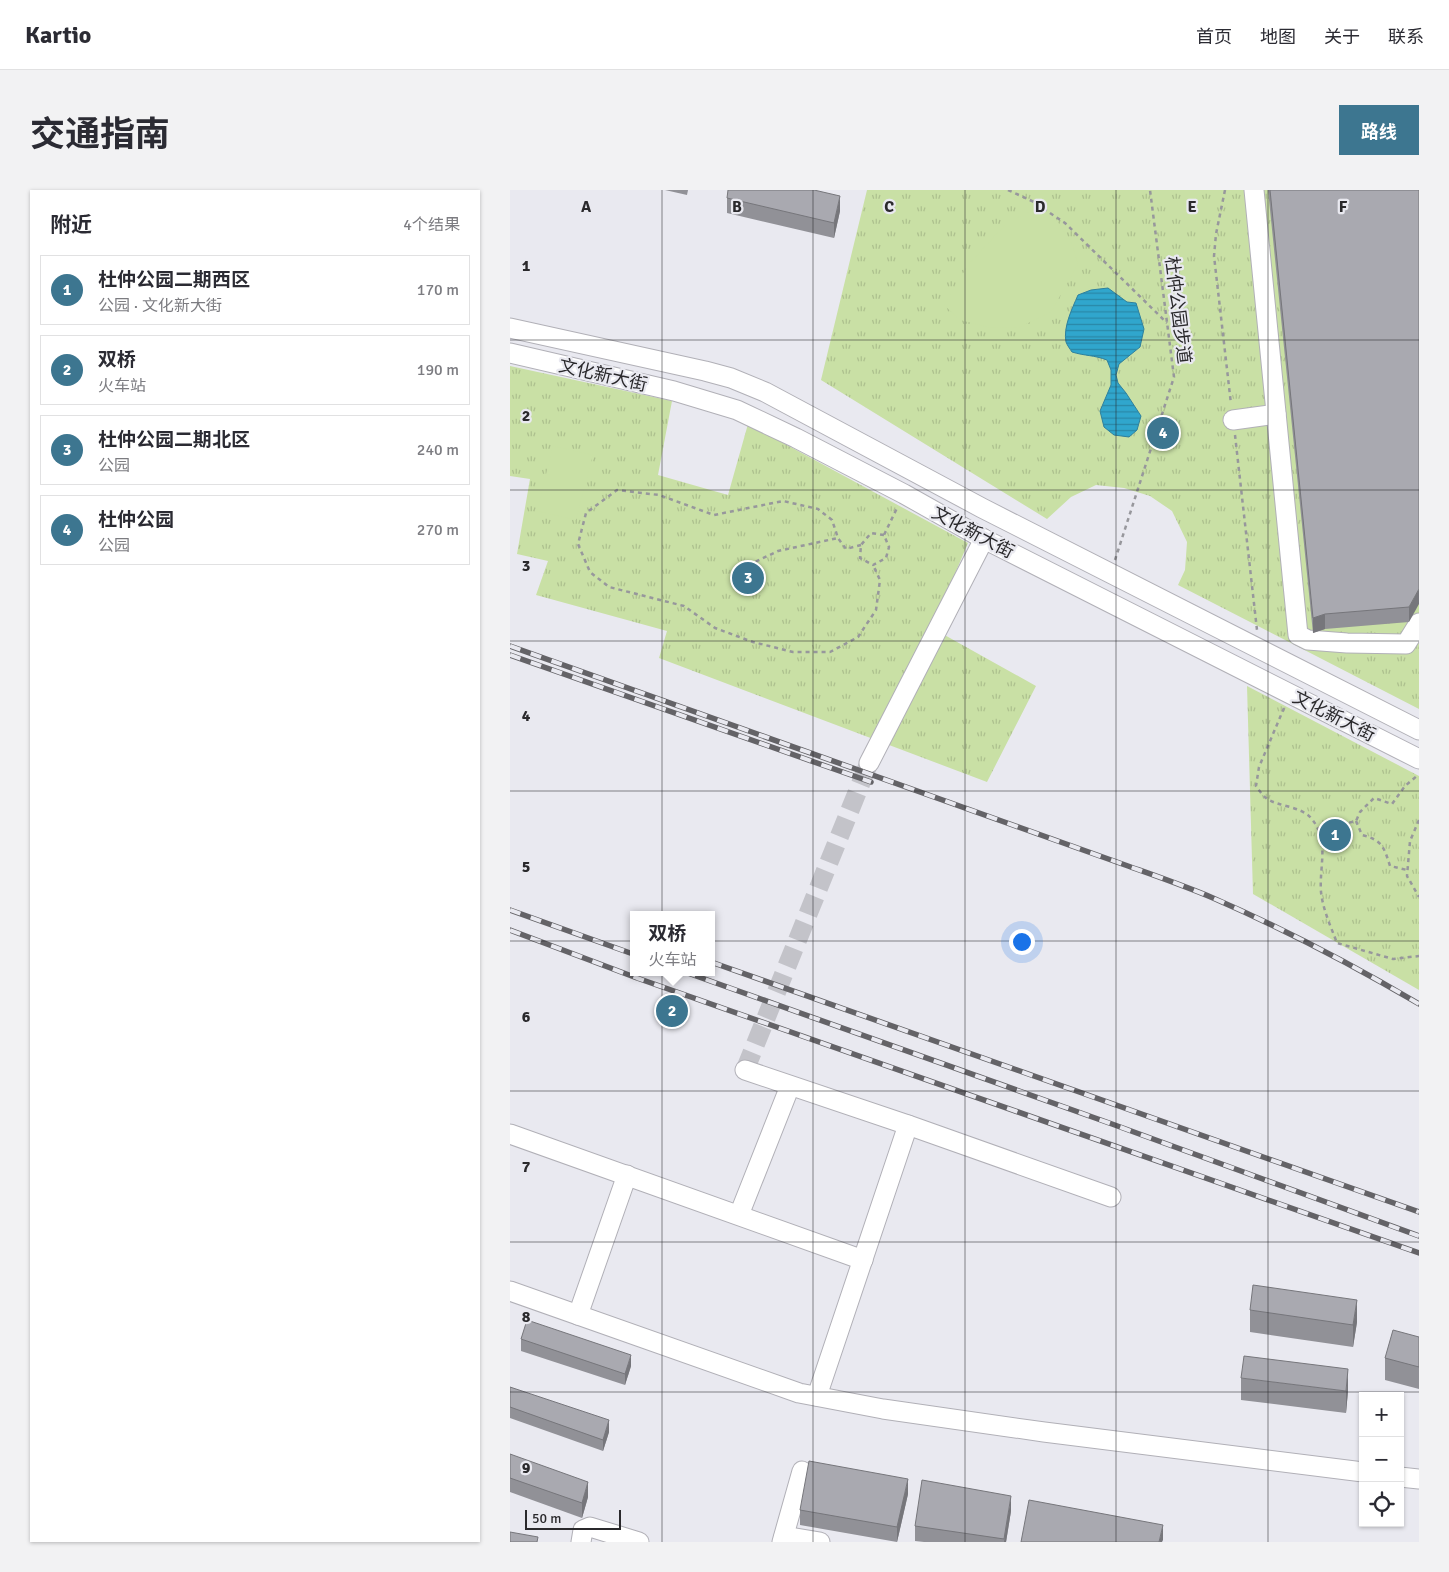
<!DOCTYPE html>
<html lang="zh">
<meta charset="utf-8">
<style>
:root{--surface:#fff;--page:#f2f2f3;--text:#2b2b33;--muted:#7c7c81;--line:#e1e1e2;--accent:#3d7690}
body{margin:0;font-family:Signika,"Noto Sans SC",sans-serif;background:var(--page);color:var(--text)}
.controls{position:absolute;right:15px;bottom:15px;display:grid;overflow:hidden;border-radius:0px;box-shadow:0 1px 4px #0004}
.controls button{width:45px;height:45px;display:grid;place-items:center;padding:0;border:0;border-bottom:1px solid var(--line);background:var(--surface);color:var(--text);font:25px sans-serif}
.scale{position:absolute;left:15px;bottom:12px;width:96px;box-sizing:border-box;padding-left:5px;border:2px solid #2a292c;border-top:0;font-size:14px;line-height:18px;white-space:nowrap;color:#2a292c;-webkit-text-stroke:4px #e9e9f0;paint-order:stroke}
.you{position:absolute;left:511px;top:751px;width:18px;height:18px;margin:-12px;border:4px solid #fff;border-radius:50%;background:#1a73e8;box-shadow:0 0 0 8px #1a73e833}
.badge{display:grid;place-items:center;width:32px;height:32px;border-radius:50%;background:var(--accent);color:#fff;font-size:16px;font-weight:700}
.pin{position:absolute;translate:-50% -50%;border:2px solid #fff;box-shadow:0 1px 5px #0006}
.popup{position:absolute;left:120px;top:721px;width:85px;height:65px;box-sizing:border-box;display:grid;place-content:center;border-radius:0px;background:var(--surface);filter:drop-shadow(0 1px 4px #0005);font-size:16px;white-space:nowrap;color:var(--muted)}
.popup b{font-size:19px;color:var(--text)}
.popup::after{content:'';position:absolute;left:50%;top:100%;margin-left:-10px;border:10px solid transparent;border-top-color:var(--surface)}
.list{margin:0;padding:0;list-style:none}
h2{display:flex;justify-content:space-between;align-items:center;height:65px;margin:0;padding:0 20px;font-size:21px}
h2 small{font-size:16px;font-weight:400;color:var(--muted)}
.list li{display:grid;grid-template-columns:32px 1fr auto;gap:15px;align-items:center;box-sizing:border-box;height:70px;margin:0 10px 10px;padding:0 10px;border:1px solid var(--line);border-radius:0px}
.list b{display:block;font-size:19px;white-space:nowrap}
.list p{margin:0;font-size:16px;white-space:nowrap;color:var(--muted)}
.list em{font-size:16px;font-style:normal;color:var(--muted)}
.icon{flex:none;width:28px;height:28px;fill:none;stroke:currentColor;stroke-width:2;stroke-linecap:round;stroke-linejoin:round}
.map{position:relative;flex:none;width:909px;height:1352px;overflow:hidden;border-radius:0px}
header{display:flex;align-items:center;gap:30px;box-sizing:border-box;height:70px;padding:0 25px;background:var(--surface);border-bottom:1px solid var(--line)}
header strong{font-size:24px}
nav{display:flex;gap:28px;margin-inline-start:auto;font-size:18px}
.intro{display:flex;align-items:center;justify-content:space-between;box-sizing:border-box;height:120px;padding:0 30px}
h1{margin:0;font-size:35px}
.button{padding:12px 22px;border-radius:0px;background:var(--accent);color:#fff;font-size:18px;font-weight:700}
main{display:flex;gap:30px;padding:0 30px}
aside{flex:1;background:var(--surface);border-radius:0px;box-shadow:0 1px 4px #0004}
.map>svg:first-child{display:block}
.park{fill:url(#park-tufts)}
.pitch{fill:#c9e0a5}
.water{fill:url(#water-rules);stroke:#2e809d}
.lines{fill:none;stroke-linecap:round;stroke-linejoin:round}
.minor-tunnel{stroke:#c3c3c9;stroke-width:19;stroke-dasharray:19 9;stroke-linecap:butt}
.minor-casing{stroke:#b1b0b7;stroke-width:21}
.path{stroke:#97979c;stroke-width:2.5;stroke-dasharray:4 4;stroke-linecap:butt}
.minor{stroke:#fff;stroke-width:19}
.rail-casing{stroke:#646367;stroke-width:5.5}
.rail{stroke:#e9e9f0;stroke-width:4;stroke-dasharray:11;stroke-linecap:butt}
.wall{fill:#919197}
.shaded-wall{fill:#76767b}
.building{fill:#a9a9b0;stroke:#76767b}
.grid{fill:none;stroke:#2a292c;stroke-width:1;stroke-opacity:0.55}
.labels{text-anchor:middle;dominant-baseline:central;stroke-width:4.5;stroke-linejoin:round;paint-order:stroke}
.street-label{font-size:18px;fill:#2a292c;stroke:#e9e9f0}
.grid-label{font-size:16px;text-anchor:middle;font-weight:bold;fill:#2a292c;stroke:#e9e9f0;stroke-width:4.5;stroke-linejoin:round;paint-order:stroke}
</style>
<header>
<strong>Kartio</strong>
<nav><a>首页</a><a>地图</a><a>关于</a><a>联系</a></nav>
</header>
<div class="intro"><h1>交通指南</h1><a class="button">路线</a></div>
<main>
<aside>
<h2>附近<small>4个结果</small></h2>
<ul class="list">
<li><span class="badge">1</span><div><b>杜仲公园二期西区</b><p>公园 · 文化新大街</p></div><em>170 m</em></li>
<li><span class="badge">2</span><div><b>双桥</b><p>火车站</p></div><em>190 m</em></li>
<li><span class="badge">3</span><div><b>杜仲公园二期北区</b><p>公园</p></div><em>240 m</em></li>
<li><span class="badge">4</span><div><b>杜仲公园</b><p>公园</p></div><em>270 m</em></li>
</ul>
</aside>
<div class="map">
<svg width="909" height="1352" viewBox="0 0 909 1352">
<defs>
<pattern id="park-tufts" width="24" height="20" patternUnits="userSpaceOnUse" patternTransform="scale(1.25)"><rect width="24" height="20" fill="#c9e0a5"/><path d="M3 7l-1-3M5 7V3M7 7l1-3M15 17l-1-3M17 17v-4M19 17l1-3" fill="none" stroke="#adc08e"/></pattern>
<pattern id="water-rules" width="6" height="5" patternUnits="userSpaceOnUse" patternTransform="scale(1.25)"><rect width="6" height="5" fill="#30a6cd"/><path d="M0 2.5h6" fill="none" stroke="#2987a7"/></pattern>
</defs>
<rect width="100%" height="100%" fill="#e9e9f0"/>
<!-- park -->
<g class="park">
<path d="M357,0H909V519L668,395L675,380L677,352L662,321L640,306L614,298L586,295L561,307L537,329L311,190Z"/>
<path d="M0,176L162,211L148,285L218,305L238,234L458,353L422,438L526,496L477,592L149,468L157,441L26,405L38,371L7,364L20,289L0,286Z"/>
<path d="M737,496L909,586V800L743,704Z"/>
</g>
<!-- pitch -->
<g class="pitch">
<path d="M517,22L544,26L562,54L568,74L541,122L510,137L481,138L450,130L434,115L458,75L495,35Z"/>
<path d="M43,256L83,265L66,330L27,321Z"/>
</g>
<!-- water -->
<path class="water" d="M598,98L617,112L626,113L634,139L630,157L609,174L606,185L608,193L616,203L631,226L627,240L619,247L604,245L594,237L590,221L601,195V180L597,170C584,165 575,166 562,162C560,159 557,155 556,152C553,137 562,119 568,105L581,100Z"/>
<g class="lines">
<!-- minor-tunnel -->
<path class="minor-tunnel" d="M235,880L359,573"/>
<!-- minor casing -->
<g class="minor-casing">
<g id="minor">
<path d="M744,0L788,445L798,450L837,453L896,454L909,433"/>
<path d="M0,138L195,181L221,188L255,202L472,318L909,540"/>
<path d="M0,163L164,201L227,220L286,248L394,304L474,349L909,569"/>
<path d="M723,230L766,224"/>
<path d="M359,573L474,349"/>
<path d="M235,880L398,935"/>
<path d="M0,944L353,1070"/>
<path d="M229,1025L280,896"/>
<path d="M0,1101L289,1203L373,1219L534,1242L853,1282"/>
<path d="M68,1125L117,985"/>
<path d="M307,1206L398,935L601,1007"/>
<path d="M890,1287L909,1289"/>
<path d="M274,1346L310,1352"/>
<path d="M71,1352L73,1340L80,1337L129,1352"/>
<path d="M272,1352L292,1281"/>
</g>
</g>
<!-- path -->
<g class="path">
<path d="M498,0L522,11L555,33L657,133"/>
<path d="M715,0L706,44L704,66L721,214"/>
<path d="M725,245L747,440"/>
<path d="M374,345L361,343L351,355L350,368L363,375L376,368L379,357L374,345L388,316"/>
<path d="M351,355L336,359L328,348L322,330L308,319L273,311L204,325L149,305L107,300L76,323L68,354L80,382L99,397L174,416L205,438L243,452L283,462H320L348,447L366,420L370,390L363,375"/>
<path d="M605,370L664,187L640,0"/>
<path d="M224,382L268,361L328,348"/>
<path d="M774,518L749,577L746,596C749,600 752,605 756,608C765,616 791,616 801,628C820,650 809,676 811,702C813,720 821,737 827,753L883,769L909,766"/>
<path d="M909,630L900,651L897,686L909,707"/>
<path d="M846,631L852,645C872,650 874,657 880,676L897,680"/>
<path d="M808,640L846,631L850,622L864,608L882,614L895,596L908,585"/>
</g>
<!-- minor -->
<use href="#minor" class="minor"/>
<!-- rail casing -->
<g class="rail-casing">
<g id="rail">
<path d="M0,456L618,676C646,686 675,696 703,708C774,739 843,775 909,814"/>
<path d="M0,465L361,592"/>
<path d="M0,720L123,764"/>
<path d="M0,740L127,788L909,1063"/>
<path d="M201,772L909,1022"/>
<path d="M175,782L602,934L909,1046"/>
</g>
</g>
<!-- rail -->
<use href="#rail" class="rail"/>
</g>
<!-- wall -->
<g class="wall">
<path d="M155,0H178L177,5Z"/>
<path d="M758,0H909L899,432L815,439L803,443Z"/>
<path d="M217,8L330,21L324,48L217,23Z"/>
<path d="M740,1120L847,1132L843,1157L740,1142Z"/>
<path d="M909,1147V1199L875,1190V1168Z"/>
<path d="M11,1149L121,1176L115,1195L11,1161Z"/>
<path d="M731,1188L838,1201L836,1223L731,1210Z"/>
<path d="M0,1197L99,1242L93,1261L0,1228Z"/>
<path d="M0,1264L78,1307L72,1328L0,1302Z"/>
<path d="M398,1304L387,1352L290,1335V1320Z"/>
<path d="M501,1321L496,1352H414L405,1351V1336Z"/>
</g>
<!-- shaded-wall -->
<g class="shaded-wall">
<path d="M330,6V21L324,48V33Z"/>
<path d="M909,399V414L899,432V417Z"/>
<path d="M815,424V439L803,443V428Z"/>
<path d="M847,1110V1132L843,1157V1135Z"/>
<path d="M121,1165V1176L115,1195V1184Z"/>
<path d="M838,1179V1201L836,1223V1201Z"/>
<path d="M99,1230V1242L93,1261V1250Z"/>
<path d="M398,1289V1304L387,1352V1337Z"/>
<path d="M78,1292V1307L72,1328V1313Z"/>
<path d="M501,1306V1321L496,1352H494Z"/>
<path d="M653,1335V1350L652,1352H649Z"/>
</g>
<!-- building -->
<g class="building">
<path d="M218,0H304L330,6L324,33L217,8Z"/>
<path d="M760,0H909V399L899,417L815,424L803,428Z"/>
<path d="M743,1095L847,1110L843,1135L740,1120Z"/>
<path d="M17,1130L121,1165L115,1184L11,1149Z"/>
<path d="M883,1140L909,1147V1177L875,1168Z"/>
<path d="M734,1166L838,1179L836,1201L731,1188Z"/>
<path d="M0,1197L99,1230L93,1250L0,1217Z"/>
<path d="M0,1264L78,1292L72,1313L0,1288Z"/>
<path d="M299,1271L398,1289L387,1337L290,1320Z"/>
<path d="M412,1290L501,1306L494,1349L405,1336Z"/>
<path d="M519,1310L653,1335L649,1352H511Z"/>
<path d="M0,1342L28,1347L27,1352H0Z"/>
</g>
<!-- grid -->
<path class="grid" d="M152,0V1352M303,0V1352M455,0V1352M606,0V1352M758,0V1352M0,150H909M0,300H909M0,451H909M0,601H909M0,751H909M0,901H909M0,1052H909M0,1202H909"/>
<g class="labels">
<!-- street labels -->
<g class="street-label">
<text transform="translate(668 120) rotate(83)">杜仲公园步道</text>
<text transform="translate(93 185) rotate(13)">文化新大街</text>
<text transform="translate(463 342) rotate(28)">文化新大街</text>
<text transform="translate(824 526) rotate(27)">文化新大街</text>
</g>
</g>
<g class="grid-label">
<text x="76" y="22">A</text>
<text x="227" y="22">B</text>
<text x="379" y="22">C</text>
<text x="530" y="22">D</text>
<text x="682" y="22">E</text>
<text x="833" y="22">F</text>
<text x="16" y="81">1</text>
<text x="16" y="231">2</text>
<text x="16" y="381">3</text>
<text x="16" y="531">4</text>
<text x="16" y="682">5</text>
<text x="16" y="832">6</text>
<text x="16" y="982">7</text>
<text x="16" y="1132">8</text>
<text x="16" y="1283">9</text>
</g>
</svg>
<div class="controls">
<button>+</button>
<button>−</button>
<button><svg class="icon" aria-label="locate" viewBox="0 0 24 24"><circle cx="12" cy="12" r="6"/><path d="M12 2v4M12 18v4M2 12h4M18 12h4"/></svg></button>
</div>
<div class="scale">50 m</div>
<div class="you"></div>
<div class="pin badge" style="left:825px;top:645px">1</div>
<div class="pin badge" style="left:162px;top:821px">2</div>
<div class="popup"><b>双桥</b>火车站</div>
<div class="pin badge" style="left:238px;top:388px">3</div>
<div class="pin badge" style="left:653px;top:243px">4</div>
</div>
</main>
